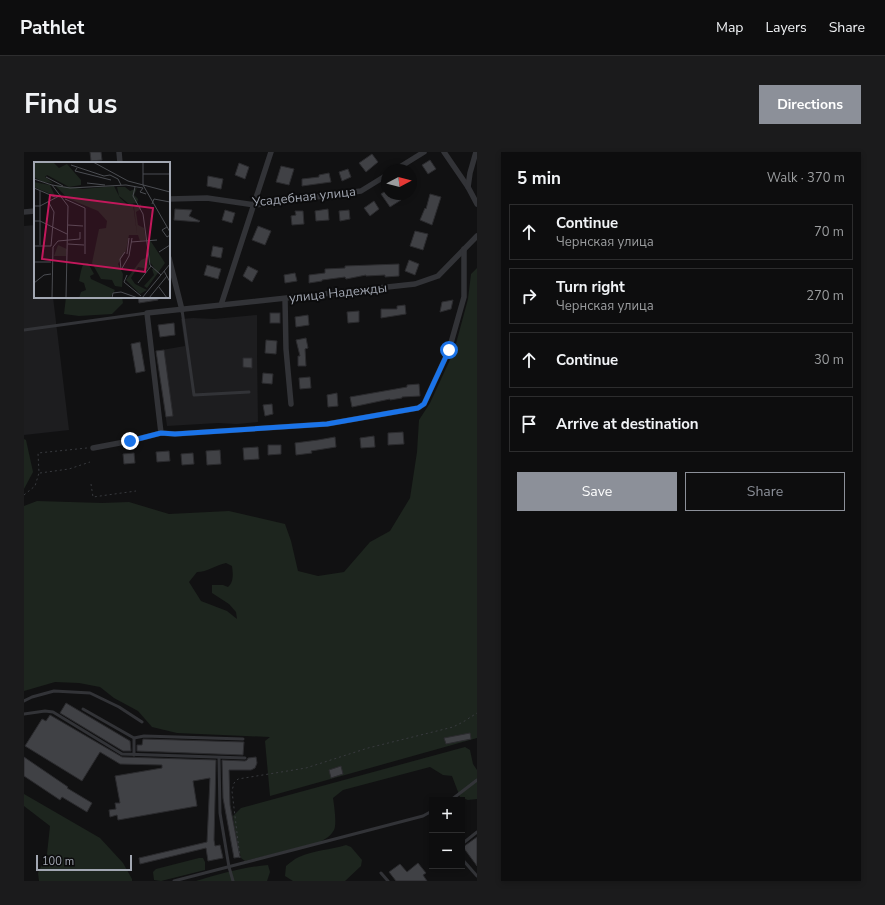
<!DOCTYPE html>
<meta charset="utf-8">
<style>
:root{--surface:#0d0d0e;--page:#1b1b1c;--text:#f1f3f6;--muted:#9a9c9e;--line:#2d2d2e;--accent:#8c9099}
body{margin:0;font-family:"Nunito Sans",sans-serif;background:var(--page);color:var(--text)}
.controls{position:absolute;right:12px;bottom:12px;display:grid;overflow:hidden;border-radius:0px;box-shadow:0 2px 6px #0003}
.controls button{width:36px;height:36px;display:grid;place-items:center;padding:0;border:0;border-bottom:1px solid var(--line);background:var(--surface);color:var(--text);font:20px sans-serif}
.compass{position:absolute;left:357px;top:12px;width:36px;height:36px;border-radius:50%;background:var(--surface);box-shadow:0 2px 6px #0003;rotate:83deg}
.scale{position:absolute;left:12px;bottom:10px;width:96px;box-sizing:border-box;padding-left:4px;border:2px solid #a2a7b2;border-top:0;font-size:11px;line-height:14px;white-space:nowrap;color:#a2a7b2;-webkit-text-stroke:3px #0c0c0d;paint-order:stroke}
.stop{position:absolute;width:12px;height:12px;margin:-9px;border:3px solid #1a73e8;border-radius:50%;background:#fff}
.stop.end{background:#1a73e8;border-color:#fff;box-shadow:0 1px 4px #0008}
.list{margin:0;padding:0;list-style:none}
h2{display:flex;justify-content:space-between;align-items:center;height:52px;margin:0;padding:0 16px;font-size:17px}
h2 small{font-size:13px;font-weight:400;color:var(--muted)}
.list li{display:grid;grid-template-columns:26px 1fr auto;gap:12px;align-items:center;box-sizing:border-box;height:56px;margin:0 8px 8px;padding:0 8px;border:1px solid var(--line);border-radius:0px}
.list b{display:block;font-size:15px;white-space:nowrap}
.list p{margin:0;font-size:13px;white-space:nowrap;color:var(--muted)}
.list em{font-size:13px;font-style:normal;color:var(--muted)}
.actions{display:flex;gap:8px;padding:12px 16px}
.actions a{flex:1;padding:9px 0;border:1px solid var(--accent);border-radius:0px;text-align:center;font-size:14px;color:var(--accent)}
.actions .main{background:var(--accent);color:#fff}
.icon{flex:none;width:22px;height:22px;fill:none;stroke:currentColor;stroke-width:2;stroke-linecap:round;stroke-linejoin:round}
.map{position:relative;flex:none;width:453px;height:729px;overflow:hidden;border-radius:0px}
header{display:flex;align-items:center;gap:24px;box-sizing:border-box;height:56px;padding:0 20px;background:var(--surface);border-bottom:1px solid var(--line)}
header strong{font-size:19px}
nav{display:flex;gap:22px;margin-inline-start:auto;font-size:14px}
.intro{display:flex;align-items:center;justify-content:space-between;box-sizing:border-box;height:96px;padding:0 24px}
h1{margin:0;font-size:28px}
.button{padding:10px 18px;border-radius:0px;background:var(--accent);color:#fff;font-size:14px;font-weight:700}
main{display:flex;gap:24px;padding:0 24px}
aside{flex:1;background:var(--surface);border-radius:0px;box-shadow:0 2px 6px #0003}
.map>svg:first-child{display:block}
.built{fill:#1d1d1f}
.green{fill:#1d251e;fill-rule:evenodd}
.building{fill:#404145;stroke:#2b2b2e}
.lines{fill:none;stroke-linecap:round;stroke-linejoin:round}
.path{stroke:#383a3e;stroke-width:1;stroke-dasharray:2 3;stroke-linecap:butt}
.lane{stroke:#323337;stroke-width:3}
.street{stroke:#323337;stroke-width:5.5}
.route{stroke:#1a73e8;stroke-width:5}
.labels{text-anchor:middle;dominant-baseline:central;stroke-width:4;stroke-linejoin:round;paint-order:stroke}
.street-label{font-size:13px;fill:#a2a7b2;stroke:#0c0c0d}
.inset-road{fill:none;stroke:#4b4d52;stroke-width:1}
.view{fill:#c2185b;fill-opacity:0.15;stroke:#c2185b;stroke-width:2}
.inset-edge{fill:none;stroke:#a2a7b2;stroke-width:2}
</style>
<header>
<strong>Pathlet</strong>
<nav><a>Map</a><a>Layers</a><a>Share</a></nav>
</header>
<div class="intro"><h1>Find us</h1><a class="button">Directions</a></div>
<main>
<div class="map">
<svg width="453" height="729" viewBox="0 0 453 729">
<rect width="100%" height="100%" fill="#111112"/>
<!-- built -->
<g class="built">
<path d="M11,73V145H29L45,278L0,283V74Z"/>
<path d="M233,163V203L234,270L213,272L194,271L143,274L132,199L161,194L157,167L169,166L190,167Z"/>
</g>
<!-- green -->
<g class="green">
<path d="M453,116V586L246,644L241,589L246,585L153,581L128,575L114,559L90,546L76,535L55,531L31,530L0,539V354L13,349L78,351L105,350L145,362L205,359L261,372L267,389L274,419L294,424L320,420L346,390L366,379L386,346L393,300L395,268L406,251L430,199L444,147L447,122ZM202,411L208,414C209,421 210,430 204,435L199,433H188V441L205,452L212,460L213,467L203,459L177,449L165,430L173,420C183,420 192,413 202,411Z"/>
<path d="M42,145H98L99,151L88,162L55,164L40,162Z"/>
<path d="M0,287L2,288L9,320L0,337Z"/>
<path d="M441,595L446,598L449,612L453,618V647L444,648L436,645L428,624L419,623L406,615L319,638L309,646C310,653 313,672 310,678C307,684 301,687 296,690L221,709L217,706L212,686L209,664L217,656Z"/>
<path d="M0,642L76,686L99,711L108,727V729H15L14,721L23,702L26,674L0,654Z"/>
<path d="M322,693L327,695L338,708L337,714L321,729H269L261,724L262,714C266,711 270,707 275,705C290,698 306,698 322,693Z"/>
<path d="M175,706H179L181,710V718L137,729L130,728L129,720L132,717Z"/>
<path d="M244,713L246,720L243,729H172C196,722 219,715 244,713Z"/>
</g>
<!-- building -->
<g class="building">
<path d="M66,0H77L78,8L67,9Z"/>
<path d="M348,2L354,10L342,20L335,11Z"/>
<path d="M406,8L412,17L404,22L398,13Z"/>
<path d="M215,11L225,15L221,27L211,23Z"/>
<path d="M257,14L270,17L265,33L252,30Z"/>
<path d="M324,17L327,25L318,29L315,20Z"/>
<path d="M305,21L307,30L278,34V27L295,25V23Z"/>
<path d="M184,24L199,27L197,37L183,34Z"/>
<path d="M363,38V42H373L377,48L366,55L357,42Z"/>
<path d="M406,42L417,45L408,73L396,68L401,56L402,57Z"/>
<path d="M350,49L355,57L346,64L340,56Z"/>
<path d="M151,57L168,58L165,64L176,69L175,70L150,68Z"/>
<path d="M304,57L305,68L292,69L291,59Z"/>
<path d="M201,58L211,61L208,71L198,68Z"/>
<path d="M325,58L326,67L316,69L315,59Z"/>
<path d="M271,59H279L280,72L268,73L267,64L272,63Z"/>
<path d="M234,74L247,79L241,93L228,88Z"/>
<path d="M391,79L404,82L399,98L386,94Z"/>
<path d="M189,94L199,96L197,106L187,104Z"/>
<path d="M385,108L395,112L391,123L381,119Z"/>
<path d="M375,112V124L361,125V123L342,124V123L322,127L321,125L298,128V129L285,131V123L301,121V117L321,116V114Z"/>
<path d="M183,113L197,117L194,127L180,123Z"/>
<path d="M224,114L234,119L228,130L219,124Z"/>
<path d="M271,121L273,129L261,131L260,123Z"/>
<path d="M114,145H134V148L115,151Z"/>
<path d="M429,148L427,157L416,160L418,150Z"/>
<path d="M381,153L382,162L357,166V157H373V154Z"/>
<path d="M335,159V170L324,171L323,160Z"/>
<rect x="246" y="161" width="10" height="10"/>
<path d="M284,163L285,173L272,175L271,165Z"/>
<path d="M150,171L151,183L136,185L134,173Z"/>
<path d="M282,186L284,196L281,197L282,214H274V204H276L272,188Z"/>
<path d="M242,188L253,189L252,202L241,201Z"/>
<path d="M116,190L121,219L112,221L107,192Z"/>
<path d="M140,198L149,264L142,265L132,199Z"/>
<path d="M219,206H228V216L219,215Z"/>
<path d="M239,221L249,222L248,232L238,231Z"/>
<path d="M286,225L287,236L276,237L275,226Z"/>
<path d="M395,232L396,244L378,245V246L366,248V247L328,255L326,245L383,235V233Z"/>
<path d="M313,241L314,254L304,255L303,243Z"/>
<path d="M248,252L249,262L241,264L239,253Z"/>
<path d="M379,280L380,292L364,293V281Z"/>
<path d="M350,284L351,295L337,296L336,286Z"/>
<path d="M311,285L312,295L287,299L288,301L272,303L271,291L294,288Z"/>
<path d="M244,293H257V302L244,303Z"/>
<path d="M234,295L235,307L220,308L219,296Z"/>
<path d="M196,298L197,312L183,313L182,299Z"/>
<path d="M145,299L146,309L133,310L132,300Z"/>
<path d="M110,301L111,311L100,312L99,302Z"/>
<path d="M169,301L170,312L158,313L157,302Z"/>
<path d="M42,551L106,589L107,599H99L36,561Z"/>
<path d="M26,563L98,605L192,608L190,688L191,694L196,693L199,706L184,709L182,696L116,712L115,706L183,690L186,626L169,629L173,654L94,668L93,663L86,665L85,658L92,657L91,651H96L91,624L138,616V613L96,612L76,600L58,629L1,594L18,567L22,569Z"/>
<path d="M446,581L447,587L422,592L420,586Z"/>
<path d="M119,587L220,590L219,603L113,599V593H118Z"/>
<path d="M0,605L44,635L43,636L68,651L63,660L38,645L36,648L0,624Z"/>
<path d="M232,605L233,611L231,616L227,618H205L206,653L216,705L210,706L199,646L198,608L221,609L223,608L224,606Z"/>
<path d="M317,614L319,622L307,626L305,618Z"/>
<path d="M453,685V714L439,695Z"/>
<path d="M394,711L402,721L399,723L403,729H372L365,720L376,712L383,720Z"/>
</g>
<g class="lines">
<!-- path -->
<g class="path">
<path d="M16,321L45,317L66,310"/>
<path d="M67,332L69,345L112,339"/>
<path d="M0,343L11,334L15,321L14,301L63,296"/>
<path d="M216,706L208,639L210,631L214,627L282,616L344,596L429,575L439,570L453,561"/>
</g>
<!-- lane -->
<g class="lane">
<path d="M158,158L170,243L225,240"/>
<path d="M0,178L123,161"/>
<path d="M0,549L8,545L30,539L66,541L95,555L118,570"/>
<path d="M59,557L110,586V603"/>
<path d="M0,562L21,559L29,560L98,602L221,606"/>
<path d="M110,586L120,584L219,587"/>
<path d="M195,606L196,661L205,715L209,729"/>
<path d="M427,648L453,628"/>
<path d="M438,692L453,680"/>
<path d="M438,707L453,724"/>
<path d="M357,721L364,729"/>
<path d="M150,729L399,664L408,659"/>
</g>
<!-- street -->
<g class="street">
<path d="M95,0L96,11"/>
<path d="M420,0L444,35L453,52"/>
<path d="M371,18L400,0"/>
<path d="M444,35L446,21L452,0"/>
<path d="M145,47L183,46L231,53L337,39L363,23"/>
<path d="M0,60L11,59"/>
<path d="M145,106L158,158"/>
<path d="M261,147L262,197L267,252"/>
<path d="M197,153L247,0"/>
<path d="M137,281L123,161L391,132L414,124L453,84"/>
<path d="M69,296L106,289L137,281L151,282L303,272L394,256L400,252L425,198L440,145V97"/>
</g>
</g>
<g class="lines">
<!-- route -->
<path class="route" d="M106,289L137,281L151,282L303,272L394,256L400,252L425,198"/>
</g>
<g class="labels">
<!-- street labels -->
<g class="street-label">
<text transform="translate(280 45) rotate(-6)">Усадебная улица</text>
<text transform="translate(314 141) rotate(-6)">улица Надежды</text>
</g>
</g>
<!-- overview -->
<g transform="translate(10 10)">
<rect width="136" height="136" fill="#111112"/>
<path d="M0,0H19L25,6L33,2L47,18V23L35,25L13,13L11,15L19,21L9,20L0,15ZM0,20L16,23L21,34L0,25ZM21,23L49,27L80,24L86,36L94,43L99,42L103,72L100,45L107,42V47L102,50L104,63L110,66L112,78L106,79L104,73H95L92,89L84,102L89,112L88,125L81,124L78,118L67,117L58,101L65,67L72,66L73,59L64,49L33,36ZM83,25H91L96,29L103,26L100,33L104,37L103,41L95,42L85,34ZM114,75L131,101L113,126L110,124L120,113L118,107H121L116,100ZM24,83L33,87L32,94H20ZM114,95L115,107L104,105L97,116L101,122L113,128L106,132L92,118L107,98ZM54,101L60,112L56,114L57,117L81,128L76,136H45L47,130L52,128L50,121L45,119L47,109L49,102Z" fill="#1d251e"/>
<path class="inset-road" d="M59,0L94,19L136,30M37,3L70,14L76,13L84,17L87,23M43,6L41,9L77,18M109,12H136M12,15L29,24M0,17L18,23M53,21L71,23M109,23V0M109,23L136,70M101,25L99,34L109,52L116,103L127,113M0,26L21,35M31,37L51,46V92M14,39L20,50L17,84M118,42L120,37L136,40M0,44H6L27,33M0,59H6L33,72M34,63L49,64M133,65L128,68L133,75L136,73M97,80L123,78M34,82L50,83M6,83V29M0,84H17M91,90L86,97L87,108L95,94L98,76M125,90L136,83M93,92L95,76M0,100H17M130,109L136,120M93,113L90,120L107,134M0,121L10,113L17,112M104,121L117,104M125,125L133,136M18,136L19,85L24,79L46,77V70M32,136L34,44L18,23L36,26L92,23L109,26L106,30L112,32M78,136L79,131L87,130L104,136M108,136L136,102M115,136L133,114"/>
<path class="view" d="M16,33L119,46L111,110L8,97Z"/>
<rect width="136" height="136" class="inset-edge"/>
</g>
</svg>
<div class="controls">
<button>+</button>
<button>−</button>
</div>
<svg class="compass" viewBox="-18 -18 36 36"><path d="M0-13l5 13h-10z" fill="#e53935"/><path d="M0 13l5-13h-10z" fill="#9a9c9e"/></svg>
<div class="scale">100 m</div>
<div class="stop" style="left:425px;top:198px"></div>
<div class="stop end" style="left:106px;top:289px"></div>
</div>
<aside>
<h2>5 min<small>Walk · 370 m</small></h2>
<ul class="list">
<li><svg class="icon" aria-label="ahead" viewBox="0 0 24 24"><path d="M12 20V5M6 11l6-6 6 6"/></svg><div><b>Continue</b><p>Чернская улица</p></div><em>70 m</em></li>
<li><svg class="icon" aria-label="right" viewBox="0 0 24 24"><path d="M7 20v-9h11M14 6l5 5-5 5"/></svg><div><b>Turn right</b><p>Чернская улица</p></div><em>270 m</em></li>
<li><svg class="icon" aria-label="ahead" viewBox="0 0 24 24"><path d="M12 20V5M6 11l6-6 6 6"/></svg><div><b>Continue</b></div><em>30 m</em></li>
<li><svg class="icon" aria-label="arrive" viewBox="0 0 24 24"><path d="M6 21V4h12l-3 4 3 4H6"/></svg><div><b>Arrive at destination</b></div></li>
</ul>
<div class="actions"><a class="main">Save</a><a>Share</a></div>
</aside>
</main>
